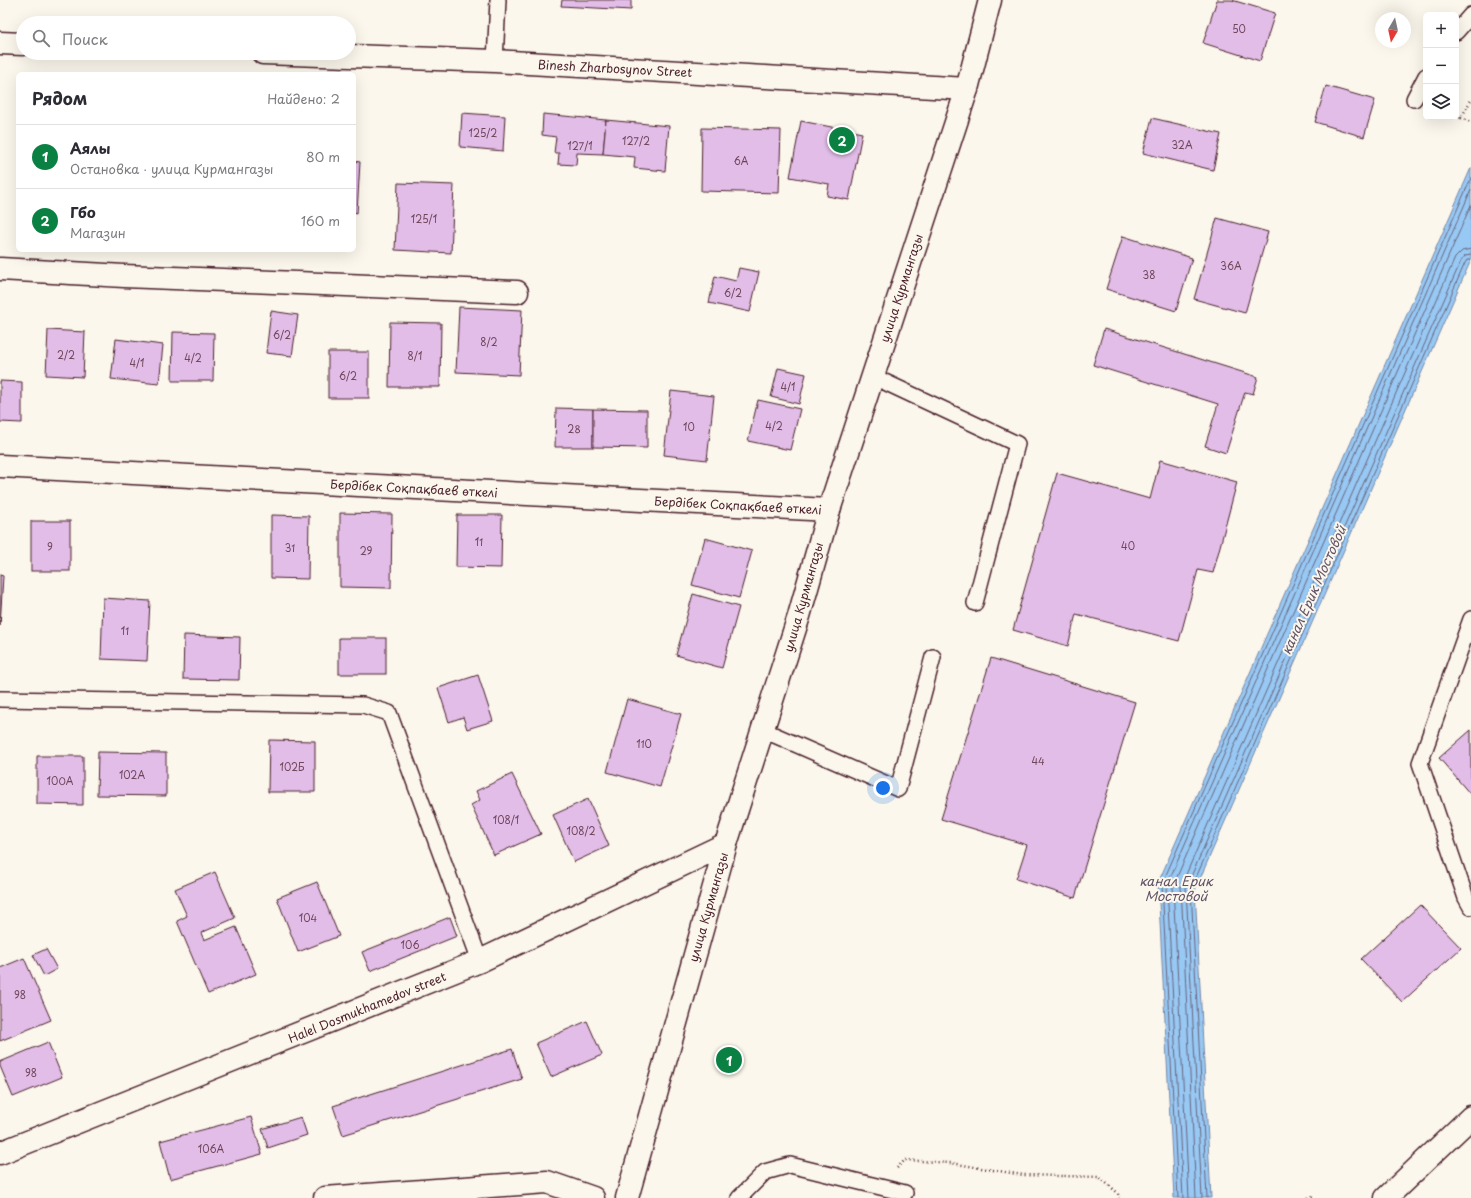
<!DOCTYPE html>
<html lang="ru">
<meta charset="utf-8">
<style>
:root{--surface:#fff;--page:#f2f2f3;--text:#2b2b33;--muted:#7c7c81;--line:#e1e1e2;--accent:#0b8043}
body{margin:0;font-family:"Playpen Sans",sans-serif;background:var(--page);color:var(--text)}
.controls{position:absolute;right:12px;top:12px;display:grid;overflow:hidden;border-radius:6px;box-shadow:0 4px 16px #0002}
.controls button{width:36px;height:36px;display:grid;place-items:center;padding:0;border:0;border-bottom:1px solid var(--line);background:var(--surface);color:var(--text);font:20px sans-serif}
.compass{position:absolute;left:1375px;top:12px;width:36px;height:36px;border-radius:50%;background:var(--surface);box-shadow:0 4px 16px #0002;rotate:189deg}
.you{position:absolute;left:883px;top:788px;width:14px;height:14px;margin:-10px;border:3px solid #fff;border-radius:50%;background:#1a73e8;box-shadow:0 0 0 6px #1a73e833}
.badge{display:grid;place-items:center;width:26px;height:26px;border-radius:50%;background:var(--accent);color:#fff;font-size:13px;font-weight:700}
.pin{position:absolute;translate:-50% -50%;border:2px solid #fff;box-shadow:0 1px 4px #0006}
.list{margin:0;padding:0;list-style:none}
h2{display:flex;justify-content:space-between;align-items:center;height:52px;margin:0;padding:0 16px;font-size:17px}
h2 small{font-size:13px;font-weight:400;color:var(--muted)}
.list li{display:grid;grid-template-columns:26px 1fr auto;gap:12px;align-items:center;box-sizing:border-box;height:64px;padding:0 16px;border-top:1px solid var(--line)}
.list b{display:block;font-size:15px;white-space:nowrap}
.list p{margin:0;font-size:13px;white-space:nowrap;color:var(--muted)}
.list em{font-size:13px;font-style:normal;color:var(--muted)}
.icon{flex:none;width:22px;height:22px;fill:none;stroke:currentColor;stroke-width:2;stroke-linecap:round;stroke-linejoin:round}
.map{position:relative;flex:none;width:1471px;height:1198px;overflow:hidden}
.search{position:absolute;background:var(--surface);box-shadow:0 4px 16px #0002;left:16px;top:16px;width:340px;height:44px;display:flex;align-items:center;gap:10px;box-sizing:border-box;padding:0 14px;border-radius:22px;color:var(--muted);font-size:15px}
.panel{position:absolute;background:var(--surface);box-shadow:0 4px 16px #0002;left:16px;top:72px;width:340px;height:180px;border-radius:6px}
.map>svg:first-child{display:block}
.water{fill:#97c9f4;stroke:#7885a4}
.lines{fill:none;stroke-linecap:round;stroke-linejoin:round}
.shore{stroke:#69637b;stroke-width:1}
.building{fill:#e1bde8;stroke:#4a1f2b}
.lane-casing{stroke:#4a1f2b;stroke-width:18}
.street-casing{stroke:#4a1f2b;stroke-width:25}
.secondary-casing{stroke:#4a1f2b;stroke-width:25}
.primary-casing{stroke:#4a1f2b;stroke-width:25}
.path{stroke:#4a1f2b;stroke-width:2.5;stroke-dasharray:1 3;stroke-linecap:butt}
.lane{stroke:#fbf7ec;stroke-width:15}
.street{stroke:#fbf7ec;stroke-width:22}
.secondary{stroke:#fbf7ec;stroke-width:22}
.primary{stroke:#fbf7ec;stroke-width:22}
.labels{text-anchor:middle;dominant-baseline:central;stroke-width:4;stroke-linejoin:round;paint-order:stroke}
.number-label{font-size:10px;fill:#70465a}
.street-label{font-size:12px;fill:#4a1f2b;stroke:#fbf7ec}
.water-label{font-size:13px;font-style:italic;fill:#615267;stroke:#fbf7ec}
</style>
<div class="map">
<svg width="1471" height="1198" viewBox="0 0 1471 1198">
<rect width="100%" height="100%" fill="#fbf7ec"/>
<filter id="ink" filterUnits="userSpaceOnUse"><feTurbulence type="fractalNoise" baseFrequency=".025" numOctaves="2"/><feDisplacementMap in="SourceGraphic" scale="8" xChannelSelector="R" yChannelSelector="G"/><feConvolveMatrix kernelMatrix="1 2 1 2 8 2 1 2 1" color-interpolation-filters="sRGB"/></filter>
<g filter="url(#ink)">
<!-- water -->
<path class="water" d="M1471,168V260L1195,890L1211,1198H1174L1158,883Z"/>
<g class="lines">
<!-- shore -->
<g class="shore">
<path d="M1178,1198L1162,884L1471,178"/>
<path d="M1183,1198L1167,885L1471,190"/>
<path d="M1189,1198L1173,886L1471,205"/>
<path d="M1196,1198L1181,886L1455,258L1462,251L1471,249"/>
<path d="M1202,1198L1186,888L1461,261L1465,256L1471,255"/>
<path d="M1207,1198L1191,889L1465,263L1467,260H1471"/>
</g>
</g>
<!-- building -->
<g class="building">
<path d="M562,0H631V10L561,6Z"/>
<path d="M1217,0H1232L1275,13L1260,61L1203,43Z"/>
<path d="M1326,86L1375,100L1364,137L1315,122Z"/>
<path d="M462,113L505,116L503,151L460,147Z"/>
<path d="M543,114L606,120L603,154L577,153L576,165L558,164L559,153H554L556,137L542,135Z"/>
<path d="M1152,118L1221,134L1213,170L1143,153Z"/>
<path d="M606,120L669,126L665,171L634,168L635,157L603,154Z"/>
<path d="M801,121L862,133L849,200L827,196L829,184L790,177Z"/>
<path d="M702,128L781,130L779,193L701,191Z"/>
<path d="M354,161L360,162L357,213L354,212Z"/>
<path d="M398,183L454,185L451,253L395,250Z"/>
<path d="M1217,218L1268,232L1245,313L1194,299Z"/>
<path d="M1123,236L1192,258L1176,311L1106,289Z"/>
<path d="M739,268L759,272L750,312L709,303L715,276L736,281Z"/>
<path d="M459,307L522,310L519,375L456,372Z"/>
<path d="M271,311L298,315L292,356L266,353Z"/>
<path d="M390,322L441,323L440,387H389Z"/>
<path d="M1104,329L1258,377L1253,394L1245,392L1226,453L1205,446L1218,404L1093,365Z"/>
<path d="M48,330L85,332L83,377L46,375Z"/>
<path d="M173,332L214,333L213,381H172Z"/>
<path d="M116,339L163,345L159,384L111,379Z"/>
<rect x="328" y="352" width="41" height="46"/>
<path d="M778,368L806,374L799,404L771,397Z"/>
<path d="M0,381L22,382V423L0,422Z"/>
<path d="M671,391L714,396L707,460L664,455Z"/>
<path d="M758,400L800,409L790,450L748,441Z"/>
<path d="M556,408L593,409V447H555Z"/>
<path d="M593,409L647,410V448L593,447Z"/>
<path d="M1160,460L1237,482L1213,573L1198,570L1179,641L1076,614L1068,646L1013,630L1057,473L1150,499Z"/>
<path d="M340,513L392,514L391,588L340,587Z"/>
<path d="M271,515L309,516L308,579L271,578Z"/>
<path d="M457,515H502L501,568L456,567Z"/>
<rect x="31" y="521" width="39" height="50"/>
<path d="M705,538L752,551L739,598L692,585Z"/>
<path d="M0,575L3,576L0,626Z"/>
<path d="M693,594L739,607L722,668L676,655Z"/>
<path d="M103,598L150,601L147,661L101,659Z"/>
<path d="M184,635L240,637L239,680L183,679Z"/>
<rect x="339" y="638" width="47" height="36"/>
<path d="M991,658L1135,702L1075,898L1016,879L1027,845L941,819Z"/>
<path d="M478,675L493,721L467,729L463,717L449,722L438,688Z"/>
<path d="M627,699L681,714L660,787L607,772Z"/>
<path d="M1471,730V795L1439,758Z"/>
<path d="M269,740L315,741V792H268Z"/>
<path d="M98,752L166,753V796L97,795Z"/>
<path d="M37,756H83V805L37,804Z"/>
<path d="M512,774L541,834L494,855L471,805L480,800L476,791Z"/>
<path d="M588,799L609,846L574,862L553,815Z"/>
<path d="M215,872L235,918L201,933L204,940L236,927L256,974L208,994L177,921L187,916L175,889Z"/>
<path d="M317,882L339,936L298,952L277,898Z"/>
<path d="M1420,905L1461,948L1402,1002L1361,959Z"/>
<path d="M450,917L457,936L370,971L362,952Z"/>
<path d="M46,949L57,969L44,976L33,955Z"/>
<path d="M24,958L51,1020L0,1041V968Z"/>
<path d="M587,1021L602,1055L551,1077L536,1043Z"/>
<path d="M48,1042L62,1077L13,1097L0,1066V1062Z"/>
<path d="M512,1049L522,1079L343,1135L333,1106Z"/>
<path d="M251,1117L262,1154L170,1179L160,1141Z"/>
<path d="M301,1117L307,1135L268,1148L262,1129Z"/>
</g>
<g class="lines">
<!-- lane casing -->
<g class="lane-casing">
<g id="lane">
<path d="M1456,32L1471,15"/>
<path d="M495,61L498,0"/>
<path d="M1414,99L1426,76"/>
<path d="M872,376L1017,444L975,603"/>
<path d="M1471,619L1420,763L1466,898L1471,907"/>
<path d="M0,699L363,705L389,713L480,961"/>
<path d="M763,730L898,789L933,657"/>
<path d="M739,1198L765,1172L790,1165L905,1193"/>
</g>
</g>
<!-- street casing -->
<g class="street-casing">
<g id="street">
<path d="M0,269L124,276L517,292"/>
<path d="M0,466L829,510"/>
<path d="M1386,1198L1471,1117"/>
</g>
</g>
<!-- secondary casing -->
<g class="secondary-casing">
<g id="secondary">
<path d="M0,43L23,44"/>
<path d="M263,53L495,61L967,89"/>
<path d="M0,1153L480,961L726,844"/>
<path d="M325,1198L547,1182L593,1198"/>
</g>
</g>
<!-- primary casing -->
<g class="primary-casing">
<path id="primary" d="M627,1198L726,844L799,616L829,510L967,89L990,0"/>
</g>
<!-- path -->
<g class="path">
<path d="M1456,116L1461,118L1471,100"/>
<path d="M1461,118L1471,122"/>
<path d="M897,1168L905,1160L951,1163L1023,1175L1099,1177L1118,1193L1119,1198"/>
<path d="M1308,1198L1313,1196L1314,1198"/>
</g>
<!-- lane -->
<use href="#lane" class="lane"/>
<!-- street -->
<use href="#street" class="street"/>
<!-- secondary -->
<use href="#secondary" class="secondary"/>
<!-- primary -->
<use href="#primary" class="primary"/>
</g>
</g>
<g class="labels">
<!-- number labels -->
<g class="number-label">
<text x="1239" y="28">50</text>
<text x="483" y="132">125/2</text>
<text x="636" y="140">127/2</text>
<text x="1182" y="144">32А</text>
<text x="580" y="145">127/1</text>
<text x="741" y="160">6А</text>
<text x="424" y="218">125/1</text>
<text x="1231" y="265">36А</text>
<text x="1149" y="274">38</text>
<text x="733" y="292">6/2</text>
<text x="282" y="334">6/2</text>
<text x="489" y="341">8/2</text>
<text x="66" y="354">2/2</text>
<text x="415" y="355">8/1</text>
<text x="193" y="357">4/2</text>
<text x="137" y="362">4/1</text>
<text x="348" y="375">6/2</text>
<text x="788" y="386">4/1</text>
<text x="774" y="425">4/2</text>
<text x="689" y="426">10</text>
<text x="574" y="428">28</text>
<text x="479" y="541">11</text>
<text x="1128" y="545">40</text>
<text x="50" y="546">9</text>
<text x="290" y="547">31</text>
<text x="366" y="550">29</text>
<text x="125" y="630">11</text>
<text x="644" y="743">110</text>
<text x="1038" y="760">44</text>
<text x="292" y="766">102Б</text>
<text x="132" y="774">102А</text>
<text x="60" y="780">100А</text>
<text x="506" y="819">108/1</text>
<text x="581" y="830">108/2</text>
<text x="308" y="917">104</text>
<text x="410" y="944">106</text>
<text x="20" y="994">98</text>
<text x="31" y="1072">98</text>
<text x="211" y="1148">106А</text>
</g>
<!-- street labels -->
<g class="street-label">
<text transform="translate(615 68) rotate(3)">Binesh Zharbosynov Street</text>
<text transform="translate(901 288) rotate(-72)">улица Курмангазы</text>
<text transform="translate(414 488) rotate(3)">Бердібек Соқпақбаев өткелі</text>
<text transform="translate(738 505) rotate(3)">Бердібек Соқпақбаев өткелі</text>
<text transform="translate(803 597) rotate(-74)">улица Курмангазы</text>
<text transform="translate(708 907) rotate(-74)">улица Курмангазы</text>
<text transform="translate(367 1007) rotate(-22)">Halel Dosmukhamedov street</text>
</g>
<!-- water labels -->
<g class="water-label">
<text transform="translate(1313 590) rotate(-66)">канал Ерик Мостовой</text>
<text x="1176" y="880">канал Ерик<tspan x="1176" dy="15">Мостовой</tspan></text>
</g>
</g>
</svg>
<div class="controls">
<button>+</button>
<button>−</button>
<button><svg class="icon" aria-label="layers" viewBox="0 0 24 24"><path d="M12 4l9 5-9 5-9-5zM3 14l9 5 9-5"/></svg></button>
</div>
<svg class="compass" viewBox="-18 -18 36 36"><path d="M0-13l5 13h-10z" fill="#e53935"/><path d="M0 13l5-13h-10z" fill="#7c7c81"/></svg>
<div class="you"></div>
<div class="pin badge" style="left:729px;top:1060px">1</div>
<div class="pin badge" style="left:842px;top:140px">2</div>
<div class="search"><svg class="icon" aria-label="search" viewBox="0 0 24 24"><circle cx="10" cy="10" r="6"/><path d="M15 15l6 6"/></svg>Поиск</div>
<section class="panel">
<h2>Рядом<small>Найдено: 2</small></h2>
<ul class="list">
<li><span class="badge">1</span><div><b>Аялы</b><p>Остановка · улица Курмангазы</p></div><em>80 m</em></li>
<li><span class="badge">2</span><div><b>Гбо</b><p>Магазин</p></div><em>160 m</em></li>
</ul>
</section>
</div>
